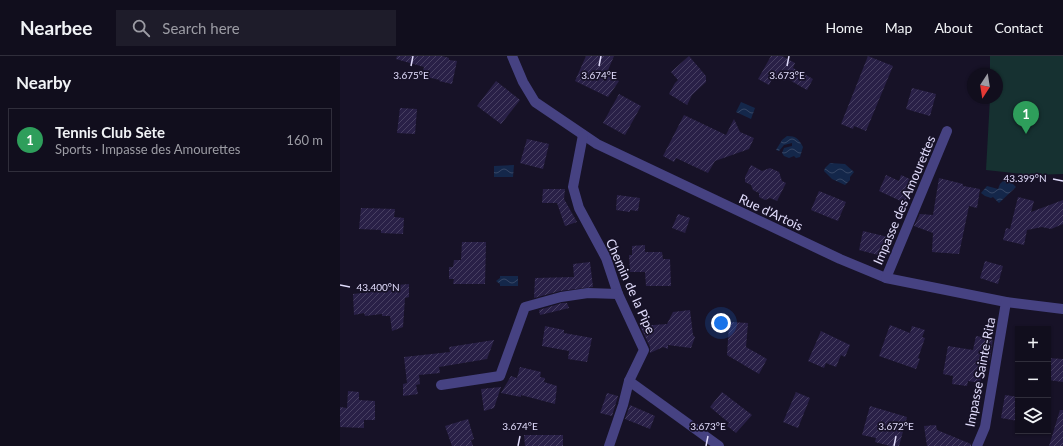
<!DOCTYPE html>
<meta charset="utf-8">
<style>
:root{--surface:#110e1d;--page:#1e1c2a;--text:#f1f3f6;--muted:#9c9ca4;--line:#302e3b;--accent:#1acfea}
body{margin:0;font-family:Lato,sans-serif;background:var(--page);color:var(--text)}
.controls{position:absolute;right:12px;bottom:12px;display:grid;overflow:hidden;border-radius:0px;box-shadow:0 1px 3px #0004}
.controls button{width:36px;height:36px;display:grid;place-items:center;padding:0;border:0;border-bottom:1px solid var(--line);background:var(--surface);color:var(--text);font:20px sans-serif}
.compass{position:absolute;left:627px;top:12px;width:36px;height:36px;border-radius:50%;background:var(--surface);box-shadow:0 1px 3px #0004;rotate:192deg}
.you{position:absolute;left:381px;top:267px;width:14px;height:14px;margin:-10px;border:3px solid #fff;border-radius:50%;background:#1a73e8;box-shadow:0 0 0 6px #1a73e833}
.badge{display:grid;place-items:center;width:26px;height:26px;border-radius:50%;background:var(--accent);color:#fff;font-size:13px;font-weight:700}
.pin{position:absolute;translate:-50% -33px;filter:drop-shadow(0 1px 2px #0008)}
.pin::after{content:'';position:absolute;top:21px;width:14px;height:12px;background:inherit;clip-path:polygon(0 0,100% 0,50% 100%)}
.list{margin:0;padding:0;list-style:none}
h2{display:flex;justify-content:space-between;align-items:center;height:52px;margin:0;padding:0 16px;font-size:17px}
h2 small{font-size:13px;font-weight:400;color:var(--muted)}
.list li{display:grid;grid-template-columns:26px 1fr auto;gap:12px;align-items:center;box-sizing:border-box;height:64px;margin:0 8px 8px;padding:0 8px;border:1px solid var(--line);border-radius:0px}
.list b{display:block;font-size:15px;white-space:nowrap}
.list p{margin:0;font-size:13px;white-space:nowrap;color:var(--muted)}
.list em{font-size:13px;font-style:normal;color:var(--muted)}
.icon{flex:none;width:22px;height:22px;fill:none;stroke:currentColor;stroke-width:2;stroke-linecap:round;stroke-linejoin:round}
.map{position:relative;flex:none;width:723px;height:390px;overflow:hidden}
header{display:flex;align-items:center;gap:24px;box-sizing:border-box;height:56px;padding:0 20px;background:var(--surface);border-bottom:1px solid var(--line)}
header strong{font-size:19px}
nav{display:flex;gap:22px;margin-inline-start:auto;font-size:14px}
.search{width:280px;height:36px;background:var(--page);display:flex;align-items:center;gap:10px;box-sizing:border-box;padding:0 14px;border-radius:0px;color:var(--muted);font-size:15px}
main{display:flex}
aside{flex:1;background:var(--surface)}
.map>svg:first-child{display:block}
.pitch{fill:#163131}
.water{fill:url(#water-waves)}
.building{fill:url(#building-hatch)}
.lines{fill:none;stroke-linecap:round;stroke-linejoin:round}
.minor{stroke:#464282;stroke-width:10}
.ticks{fill:none;stroke:#e1dcfc;stroke-width:1.5}
.labels{text-anchor:middle;dominant-baseline:central;stroke-width:3.5;stroke-linejoin:round;paint-order:stroke}
.street-label{font-size:13px;fill:#e1dcfc;stroke:#171227}
.ticks-label{font-size:10px;text-anchor:middle;fill:#e1dcfc;stroke:#171227;stroke-width:3.5;stroke-linejoin:round;paint-order:stroke}
</style>
<header>
<strong>Nearbee</strong>
<div class="search"><svg class="icon" aria-label="search" viewBox="0 0 24 24"><circle cx="10" cy="10" r="6"/><path d="M15 15l6 6"/></svg>Search here</div>
<nav><a>Home</a><a>Map</a><a>About</a><a>Contact</a></nav>
</header>
<main>
<aside>
<h2>Nearby<small></small></h2>
<ul class="list">
<li><span class="badge" style="background:#2e9e5b">1</span><div><b>Tennis Club Sète</b><p>Sports · Impasse des Amourettes</p></div><em>160 m</em></li>
</ul>
</aside>
<div class="map">
<svg width="723" height="390" viewBox="0 0 723 390">
<defs>
<pattern id="water-waves" width="16" height="10" patternUnits="userSpaceOnUse"><rect width="16" height="10" fill="#14274a"/><path d="M0 5q4-4 8 0t8 0" fill="none" stroke="#364665"/></pattern>
<pattern id="building-hatch" width="6" height="6" patternUnits="userSpaceOnUse"><rect width="6" height="6" fill="#292047"/><path d="M-1 1l2-2M0 6l6-6M5 7l2-2" fill="none" stroke="#484062"/></pattern>
</defs>
<rect width="100%" height="100%" fill="#171227"/>
<!-- pitch -->
<path class="pitch" d="M650,0H723V118L691,119L646,114L650,42H657V18H650Z"/>
<!-- water -->
<g class="water">
<path d="M401,46L415,52L411,63L396,56Z"/>
<path d="M447,80C456,80 459,83 463,91L460,101L456,102L454,100L449,102L444,100L442,97L444,92L452,90V87L444,89L439,95L436,94L442,84Z"/>
<path d="M490,107L505,108L514,116L510,121V124L505,129L492,123L484,115L485,112Z"/>
<path d="M174,109L173,121H154V110Z"/>
<path d="M664,124L670,125L676,131L659,147L653,141L651,142L645,140L641,137L647,130L658,133L660,128Z"/>
<path d="M160,220H178V230H160V228L156,225L160,222Z"/>
</g>
<!-- building -->
<g class="building">
<path d="M57,0H102L109,2V4L117,5L112,28L99,25L100,24L82,20L84,11L56,3Z"/>
<path d="M246,0H274L266,19L279,25L268,41L235,25Z"/>
<path d="M349,0L366,20V26L352,39L347,49L329,38L335,27L338,24L331,16Z"/>
<path d="M431,0H442L455,7L453,12L473,23L467,34L446,22L445,25L434,19L429,29L418,23Z"/>
<path d="M528,0L553,10L526,75L514,70L513,73L501,68Z"/>
<path d="M156,25L180,44L161,68L137,50Z"/>
<path d="M572,32L596,38L590,60L566,53Z"/>
<path d="M279,38L301,50L285,79L263,67Z"/>
<path d="M60,52L77,53L75,78L57,77Z"/>
<path d="M344,59L386,79L394,63L400,76L414,82L409,93L375,105L368,117L336,102L334,106L323,100Z"/>
<path d="M187,83L209,88L203,113L180,107Z"/>
<path d="M411,109L422,115L430,112L439,116L442,125L446,127L437,145L430,142L425,144L419,141V137L413,134L411,129L405,126V121Z"/>
<path d="M546,119L559,125L561,119L574,125L565,147L539,135Z"/>
<path d="M599,122L623,128V130L640,133L637,152L629,150L619,198L592,196L593,177L574,170L580,158L593,159Z"/>
<path d="M203,133H225L224,143L237,166L225,170L217,147H202Z"/>
<path d="M479,135L506,146L498,165L471,154Z"/>
<path d="M277,139L300,142L298,155L290,154V156L276,154Z"/>
<path d="M678,141L694,145L691,156L723,144V168L711,173L702,171L687,174L684,189L663,184L666,172L670,173Z"/>
<path d="M21,152L55,153L54,161L64,162L63,178L41,177V174L19,173Z"/>
<path d="M338,158L350,162L345,177L332,172Z"/>
<path d="M523,175L548,181L542,200L519,194Z"/>
<path d="M122,186H146L145,228H113L114,223H109V211H113L114,204H121Z"/>
<path d="M305,189V196H322L323,203H330L331,230H306L305,216H290L289,199H292V190Z"/>
<path d="M645,205L663,210L658,228L640,222Z"/>
<path d="M250,206L253,231L220,235L194,242L195,222L234,221L233,208Z"/>
<path d="M69,228V241L65,242L63,271L52,275L50,260H42V258L25,260L24,257L14,259L13,238L57,233V229Z"/>
<path d="M222,247H227L229,252L200,259L199,254Z"/>
<path d="M350,254L353,279L355,281L351,292L328,289V293L323,291L310,297V291L300,270L327,268L333,256Z"/>
<path d="M391,266L408,267L406,291L427,303L419,318L387,299L389,269L391,270Z"/>
<path d="M550,269L570,277L572,270L585,274L582,281L585,282L578,302L580,303L576,313L539,300Z"/>
<path d="M205,270L224,274V277L252,282L247,306L228,303L229,295L202,290Z"/>
<path d="M481,275L510,289L505,301L501,299L496,311L486,307L484,312L468,305Z"/>
<path d="M636,280L653,283L650,304L645,303L640,327L628,325L627,330L612,328L613,320L603,318L608,290L633,294Z"/>
<path d="M154,284L147,303L99,311L100,317L79,319L80,328L76,329L78,338L63,340V328L67,327L64,301L110,296L109,291Z"/>
<path d="M708,302L723,303V326L708,324Z"/>
<path d="M180,311L201,316L200,321L205,322L204,326L217,330L215,348L181,339V341L161,337L171,320L177,322Z"/>
<path d="M161,331L154,352L144,355L141,333Z"/>
<path d="M8,335L19,336V344L35,345V364H24V372L0,371V351L7,352Z"/>
<path d="M382,336L412,359L396,377L387,370L389,367L370,351Z"/>
<path d="M456,336L470,342L458,372L443,366Z"/>
<path d="M267,337L278,340L272,360L260,357Z"/>
<path d="M665,339L678,341V365L661,362Z"/>
<path d="M290,349L315,360L310,373L285,363Z"/>
<path d="M530,350L567,361L559,390H550L535,386L536,382L522,379Z"/>
<path d="M720,354H723V390H709Z"/>
<path d="M128,363L134,383L131,384L133,390H112L105,370Z"/>
<path d="M596,369L597,374L631,388V390H587L584,370Z"/>
<path d="M184,379H223V390H185Z"/>
</g>
<g class="lines">
<!-- minor -->
<g class="minor">
<path d="M172,0L183,26L195,46L257,88L500,203L546,222L666,246L723,253"/>
<path d="M243,79L233,131L239,152L266,202L278,238L304,294L289,325L283,349L269,390"/>
<path d="M546,222L607,75"/>
<path d="M289,325L379,390"/>
<path d="M101,329L160,320L185,251L221,241L248,237L278,238"/>
<path d="M637,390L645,371L666,246"/>
</g>
</g>
<!-- ticks -->
<path class="ticks" d="M71,10L73,0M259,10L261,0M447,10L449,0M713,123L723,125M0,229L10,231M178,390L180,380M366,390L368,380M554,390L556,380"/>
<g class="labels">
<!-- street labels -->
<g class="street-label">
<text transform="translate(564 144) rotate(-67)">Impasse des Amourettes</text>
<text transform="translate(431 156) rotate(25)">Rue d'Artois</text>
<text transform="translate(291 230) rotate(66)">Chemin de la Pipe</text>
<text transform="translate(640 316) rotate(-79)">Impasse Sainte-Rita</text>
</g>
</g>
<g class="ticks-label">
<text x="71" y="23">3.675°E</text>
<text x="259" y="23">3.674°E</text>
<text x="447" y="23">3.673°E</text>
<text x="685" y="126">43.399°N</text>
<text x="38" y="235">43.400°N</text>
<text x="180" y="374">3.674°E</text>
<text x="368" y="374">3.673°E</text>
<text x="556" y="374">3.672°E</text>
</g>
</svg>
<div class="controls">
<button>+</button>
<button>−</button>
<button><svg class="icon" aria-label="layers" viewBox="0 0 24 24"><path d="M12 4l9 5-9 5-9-5zM3 14l9 5 9-5"/></svg></button>
</div>
<svg class="compass" viewBox="-18 -18 36 36"><path d="M0-13l5 13h-10z" fill="#e53935"/><path d="M0 13l5-13h-10z" fill="#9c9ca4"/></svg>
<div class="you"></div>
<div class="pin badge" style="left:686px;top:78px;background:#2e9e5b">1</div>
</div>
</main>
